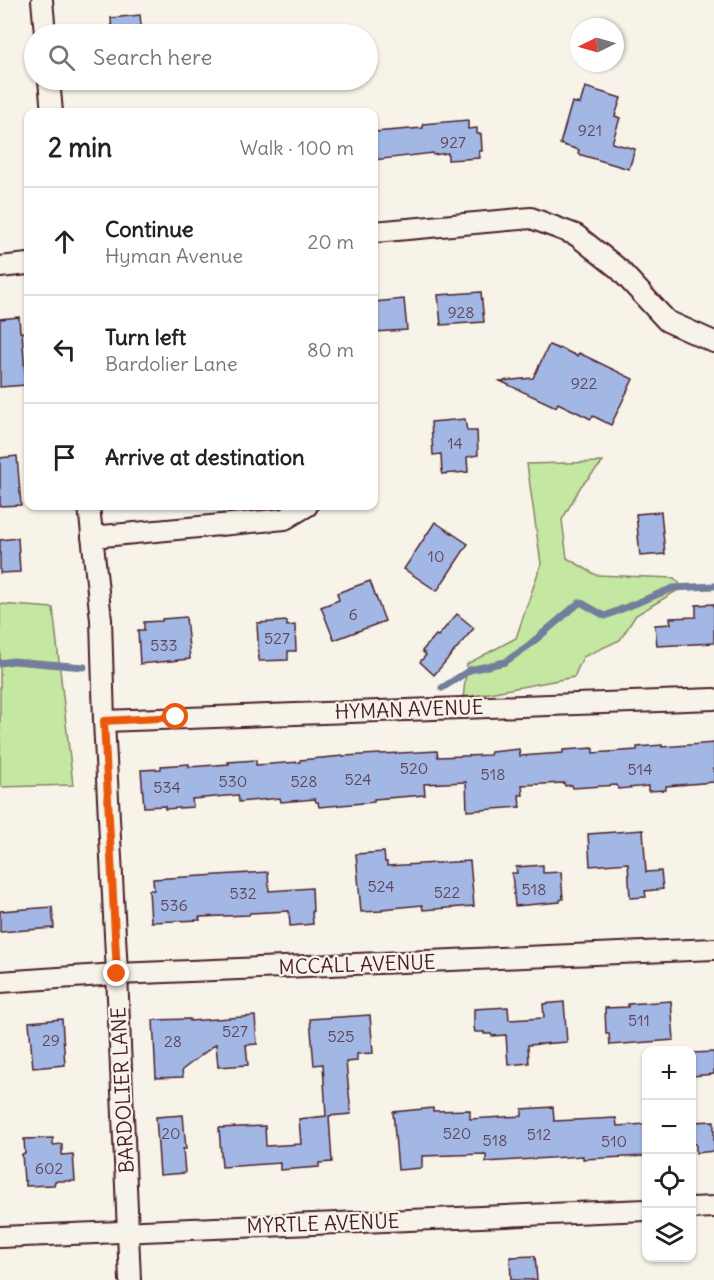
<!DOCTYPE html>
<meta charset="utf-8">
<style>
:root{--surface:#fff;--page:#f6f6f6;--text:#222;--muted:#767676;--line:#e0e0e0}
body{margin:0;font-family:Delius,sans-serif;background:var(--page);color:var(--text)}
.controls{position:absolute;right:18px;bottom:18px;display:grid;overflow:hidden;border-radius:12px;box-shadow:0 2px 4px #0004}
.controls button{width:54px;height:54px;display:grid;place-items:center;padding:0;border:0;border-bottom:2px solid var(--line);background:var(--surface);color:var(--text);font:30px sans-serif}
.compass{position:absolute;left:570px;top:18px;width:54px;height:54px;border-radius:50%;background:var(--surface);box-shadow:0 2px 4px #0004;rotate:265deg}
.stop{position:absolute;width:18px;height:18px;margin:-14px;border:4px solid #ea580c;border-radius:50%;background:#fff}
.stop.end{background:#ea580c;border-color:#fff;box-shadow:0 2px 6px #0008}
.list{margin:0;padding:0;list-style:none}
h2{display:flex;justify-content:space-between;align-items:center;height:78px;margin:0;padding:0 24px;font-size:26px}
h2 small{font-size:20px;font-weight:400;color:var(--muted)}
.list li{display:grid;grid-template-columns:39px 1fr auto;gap:18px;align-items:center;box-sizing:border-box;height:108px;padding:0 24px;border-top:2px solid var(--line)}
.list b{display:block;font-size:22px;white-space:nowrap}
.list p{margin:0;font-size:20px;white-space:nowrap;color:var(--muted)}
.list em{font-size:20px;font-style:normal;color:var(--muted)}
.icon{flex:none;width:33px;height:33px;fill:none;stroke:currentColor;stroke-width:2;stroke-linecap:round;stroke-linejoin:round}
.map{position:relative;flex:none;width:714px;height:1280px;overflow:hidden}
.search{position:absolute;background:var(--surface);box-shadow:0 2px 4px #0004;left:24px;top:24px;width:354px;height:66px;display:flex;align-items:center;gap:15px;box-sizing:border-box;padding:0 21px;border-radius:33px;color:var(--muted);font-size:22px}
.panel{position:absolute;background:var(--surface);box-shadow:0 2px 4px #0004;left:24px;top:108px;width:354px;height:402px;border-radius:12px}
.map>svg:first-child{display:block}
.green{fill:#c4e7a1;stroke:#878366;stroke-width:1.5}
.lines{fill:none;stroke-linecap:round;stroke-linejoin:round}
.stream{stroke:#727e9c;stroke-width:7}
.building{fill:#a3b7e5;stroke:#4a1f2b;stroke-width:1.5}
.street-casing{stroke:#4a1f2b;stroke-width:24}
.street{stroke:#f7f3e8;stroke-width:20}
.route{stroke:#ea580c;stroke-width:8}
.labels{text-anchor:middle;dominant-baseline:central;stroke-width:4.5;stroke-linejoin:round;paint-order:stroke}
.number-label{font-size:16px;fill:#60455a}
.street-label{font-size:20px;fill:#4a1f2b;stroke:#f7f3e8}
</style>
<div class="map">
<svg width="714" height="1280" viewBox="0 0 714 1280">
<rect width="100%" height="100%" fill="#f7f3e8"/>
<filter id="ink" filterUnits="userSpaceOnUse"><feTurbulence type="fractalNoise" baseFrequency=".0167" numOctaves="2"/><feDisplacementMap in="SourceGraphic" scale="12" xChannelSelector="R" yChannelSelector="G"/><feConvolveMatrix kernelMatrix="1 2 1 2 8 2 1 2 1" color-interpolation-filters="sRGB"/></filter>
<g filter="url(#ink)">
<!-- green -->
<g class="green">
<path d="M603,462L581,486L562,520L567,558L596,575L674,578L683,587L636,615L620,640L583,657L574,677L463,698L467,664L516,638L541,564L527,464Z"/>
<path d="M0,604L53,608L73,785L0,787Z"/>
</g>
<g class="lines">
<!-- stream -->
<g class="stream">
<path d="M0,663L13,661L84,667"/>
<path d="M442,688L470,670L505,662L528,646L580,602L605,616L673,588L714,586"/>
</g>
</g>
<!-- building -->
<g class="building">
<path d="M140,15L142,34H112L111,18Z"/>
<path d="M585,87L621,98L615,116L620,118L612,143L635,149L629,169L578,154L579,150L560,144L572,102L580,104Z"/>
<path d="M468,120V129L477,128V134H481L482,151H479L480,158L448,160V153L433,155V153L374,160V132L423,128V124Z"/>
<path d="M481,292L484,322L441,325L438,295Z"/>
<path d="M404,299L407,330L374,332V302Z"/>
<path d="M19,317L20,332H22L26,385L0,387V319Z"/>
<path d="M549,345L559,349L560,348L577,356L579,353L633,379L611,425L593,416L591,419L558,403L556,407L500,381L533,378Z"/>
<path d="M465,419L467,431H477L478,455L467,457L468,472L442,474L441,454L433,455L431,422Z"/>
<path d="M17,456L21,505L0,506V458Z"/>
<path d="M661,512L665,554L640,556L636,514Z"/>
<path d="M435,522L468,544L437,591L404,569Z"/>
<path d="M18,538L20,572L0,573V540Z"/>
<path d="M370,581L385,621L334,640L321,607L339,600L337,593Z"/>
<path d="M714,604V643L657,646L655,625L671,624L670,618L696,617V605Z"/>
<path d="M457,614L474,628L434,675L420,662L426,655L422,651L436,635L438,636Z"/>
<path d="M186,617L190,659L140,664L138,630H144V622L162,621V619Z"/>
<path d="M287,621V626L295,625L296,651H288V660L259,661L257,623Z"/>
<path d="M714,743V782L666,786V790L648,791V786L618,789L617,785L573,788L572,785L565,786L564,783L522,785L523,795H519L520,807L467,811L466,782L424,784L425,795L374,799V802L319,807L318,802H316L315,799L281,802L280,798L239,802L238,795L192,799L193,807L165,809V806L144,807L141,770L161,769V766L189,764V767L229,764L228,762L256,760V765L300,762V760L343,756L437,751L438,757L490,755L491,752L519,749L520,756L563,753V750L593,748V753L637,750V747L662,745V747Z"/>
<path d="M643,830L646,872L661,871L663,889L645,891L646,897L630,898L628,863L590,866L588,834Z"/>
<path d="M384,852L385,862H387V866L470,861L474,906L423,910L422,905L382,909V911L361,912L356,854Z"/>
<path d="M543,865V873L561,872L563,899L560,900V902L515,906L512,873H517L516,867Z"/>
<path d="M268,872L269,891L312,888L313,912H312L313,924L290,926L289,911L250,913L249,915L199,917L200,920L151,922L149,890H154L153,879Z"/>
<path d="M52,907L54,928L0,932V911Z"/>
<path d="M671,1001L674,1040L610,1045L609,1034H606L605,1008L628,1007V1004Z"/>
<path d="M564,1002L567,1042L528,1045L529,1063L508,1065L506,1035L492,1036L491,1034H484V1032H475L474,1027V1009L508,1007L509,1020L544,1018L543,1004Z"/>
<path d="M370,1015L373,1053L357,1054V1061L346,1062L351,1114L329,1116L332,1162L319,1163V1167L280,1170V1163L222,1167L219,1128L265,1126L266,1146L301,1144L299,1119L326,1116L323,1064L314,1065L310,1019Z"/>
<path d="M255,1016L257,1044L246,1045L248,1065L218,1067L216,1044L182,1070L183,1077L156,1078L153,1020L190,1019V1021Z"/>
<path d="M62,1019L65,1065L33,1068L29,1022Z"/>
<path d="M714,1052V1074L692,1076V1053Z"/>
<path d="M553,1107L554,1121L616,1118L617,1126L646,1124V1156L583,1159V1156L486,1162V1154L422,1156V1168L398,1170L393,1112L433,1108V1111L470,1110V1119L522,1116V1109Z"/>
<path d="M183,1115L186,1149H183L185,1173L160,1175L156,1117Z"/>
<path d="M714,1121V1151L696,1153V1144H693L692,1122Z"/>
<path d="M53,1138V1145L62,1144V1155L73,1154L75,1181H55L54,1185L26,1186V1181H24L22,1154H25L24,1139Z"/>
<path d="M535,1256L537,1280H511L510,1257Z"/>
</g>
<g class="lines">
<!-- street casing -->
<g class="street-casing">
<g id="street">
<path d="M42,0L45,34"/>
<path d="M49,80L52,112"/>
<path d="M374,232L531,218L576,235L619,269L667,321L714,342"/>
<path d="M0,267L28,264"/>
<path d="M89,506L101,620L104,721L117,974L130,1280"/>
<path d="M92,537L285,519L307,506"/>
<path d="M104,721L714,699"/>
<path d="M0,982L117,974L714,949"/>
<path d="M692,1208L714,1207"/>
<path d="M0,1237L646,1210"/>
</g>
</g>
<!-- street -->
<use href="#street" class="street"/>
</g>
</g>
<g class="lines" filter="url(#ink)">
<!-- route -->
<path class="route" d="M117,974L104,721L176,717"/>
</g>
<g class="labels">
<!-- number labels -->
<g class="number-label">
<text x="590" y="130">921</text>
<text x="453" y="142">927</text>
<text x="461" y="312">928</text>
<text x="584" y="383">922</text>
<text x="455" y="443">14</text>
<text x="436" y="556">10</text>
<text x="353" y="614">6</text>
<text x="277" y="638">527</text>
<text x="164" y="645">533</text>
<text x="414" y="768">520</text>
<text x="640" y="769">514</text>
<text x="493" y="774">518</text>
<text x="358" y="779">524</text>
<text x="233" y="781">530</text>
<text x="304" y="781">528</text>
<text x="167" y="787">534</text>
<text x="381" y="886">524</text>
<text x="534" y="889">518</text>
<text x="447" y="892">522</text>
<text x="243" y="893">532</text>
<text x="174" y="905">536</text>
<text x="639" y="1020">511</text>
<text x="235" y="1031">527</text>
<text x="341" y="1036">525</text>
<text x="51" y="1040">29</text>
<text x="173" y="1041">28</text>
<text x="171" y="1133">20</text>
<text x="457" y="1133">520</text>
<text x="539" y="1134">512</text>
<text x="495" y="1140">518</text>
<text x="614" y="1141">510</text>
<text x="49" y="1168">602</text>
</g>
<!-- street labels -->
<g class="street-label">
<text transform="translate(409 709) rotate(-2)">HYMAN AVENUE</text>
<text transform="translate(357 964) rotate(-2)">MCCALL AVENUE</text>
<text transform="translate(122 1090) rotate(-93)">BARDOLIER LANE</text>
<text transform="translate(323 1223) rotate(-2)">MYRTLE AVENUE</text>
</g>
</g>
</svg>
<div class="controls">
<button>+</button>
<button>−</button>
<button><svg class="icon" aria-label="locate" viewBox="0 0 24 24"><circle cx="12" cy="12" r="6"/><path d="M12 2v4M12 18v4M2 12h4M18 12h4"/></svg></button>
<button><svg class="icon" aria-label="layers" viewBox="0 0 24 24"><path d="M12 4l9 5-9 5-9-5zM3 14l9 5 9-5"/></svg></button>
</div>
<svg class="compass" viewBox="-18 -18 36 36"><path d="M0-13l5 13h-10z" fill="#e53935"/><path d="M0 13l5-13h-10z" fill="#767676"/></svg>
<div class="stop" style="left:176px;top:717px"></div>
<div class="stop end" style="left:117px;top:974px"></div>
<div class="search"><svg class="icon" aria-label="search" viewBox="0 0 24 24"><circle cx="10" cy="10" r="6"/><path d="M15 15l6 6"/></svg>Search here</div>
<section class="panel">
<h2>2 min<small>Walk · 100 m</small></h2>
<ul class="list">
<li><svg class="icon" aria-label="ahead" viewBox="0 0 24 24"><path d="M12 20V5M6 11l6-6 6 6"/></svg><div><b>Continue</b><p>Hyman Avenue</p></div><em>20 m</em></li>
<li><svg class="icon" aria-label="left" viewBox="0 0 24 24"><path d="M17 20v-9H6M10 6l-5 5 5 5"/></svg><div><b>Turn left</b><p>Bardolier Lane</p></div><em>80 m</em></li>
<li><svg class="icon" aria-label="arrive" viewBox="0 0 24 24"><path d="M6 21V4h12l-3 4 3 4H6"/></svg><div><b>Arrive at destination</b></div></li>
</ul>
</section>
</div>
